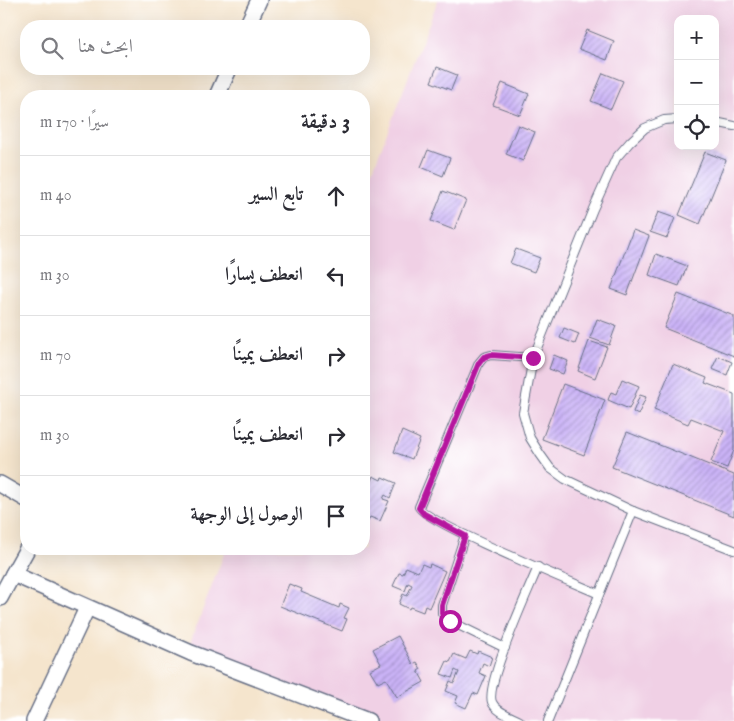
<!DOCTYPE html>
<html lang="ar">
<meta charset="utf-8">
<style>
:root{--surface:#fff;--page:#f7f7f7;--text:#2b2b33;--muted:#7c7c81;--line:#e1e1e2}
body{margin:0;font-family:"IM FELL English",Amiri,serif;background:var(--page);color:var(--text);direction:rtl}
.controls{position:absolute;right:15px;top:15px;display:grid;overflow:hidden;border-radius:10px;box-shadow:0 5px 20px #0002}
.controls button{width:45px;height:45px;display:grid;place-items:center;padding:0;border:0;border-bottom:1px solid var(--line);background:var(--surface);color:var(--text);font:25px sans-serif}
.stop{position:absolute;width:15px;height:15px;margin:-11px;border:4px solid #b5179e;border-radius:50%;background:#fff}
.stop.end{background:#b5179e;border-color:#fff;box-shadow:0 1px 5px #0008}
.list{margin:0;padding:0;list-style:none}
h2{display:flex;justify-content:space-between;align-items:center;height:65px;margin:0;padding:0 20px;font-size:21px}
h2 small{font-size:16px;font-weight:400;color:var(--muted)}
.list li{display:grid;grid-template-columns:32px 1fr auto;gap:15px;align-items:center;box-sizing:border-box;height:80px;padding:0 20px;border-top:1px solid var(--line)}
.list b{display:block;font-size:19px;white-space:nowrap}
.list em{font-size:16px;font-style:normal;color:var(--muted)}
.icon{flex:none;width:28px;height:28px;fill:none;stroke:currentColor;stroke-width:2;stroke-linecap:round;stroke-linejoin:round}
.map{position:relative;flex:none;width:734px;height:721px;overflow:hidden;direction:ltr}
.search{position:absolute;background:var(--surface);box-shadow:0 5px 20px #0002;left:20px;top:20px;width:350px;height:55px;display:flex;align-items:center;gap:12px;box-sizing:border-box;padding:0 18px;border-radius:20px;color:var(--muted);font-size:19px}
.panel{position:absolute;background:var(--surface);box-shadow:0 5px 20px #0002;left:20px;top:90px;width:350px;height:465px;border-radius:20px;direction:rtl}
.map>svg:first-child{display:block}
.built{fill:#f0d0e5;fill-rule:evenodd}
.building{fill:url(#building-hatch)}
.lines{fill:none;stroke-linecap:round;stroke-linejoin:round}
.lane-casing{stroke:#676f85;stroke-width:10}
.street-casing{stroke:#676f85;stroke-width:18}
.lane{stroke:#fff;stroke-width:8}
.street{stroke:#fff;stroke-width:15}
.route{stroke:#b5179e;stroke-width:6}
</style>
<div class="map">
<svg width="734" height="721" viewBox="0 0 734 721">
<defs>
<pattern id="building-hatch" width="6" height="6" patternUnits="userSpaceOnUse" patternTransform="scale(1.25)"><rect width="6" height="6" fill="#cbb3f7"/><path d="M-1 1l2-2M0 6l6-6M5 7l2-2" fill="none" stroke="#a492cb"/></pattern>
</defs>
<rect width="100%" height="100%" fill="#fff"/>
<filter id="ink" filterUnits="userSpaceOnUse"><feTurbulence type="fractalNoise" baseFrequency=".02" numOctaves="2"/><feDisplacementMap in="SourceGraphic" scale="10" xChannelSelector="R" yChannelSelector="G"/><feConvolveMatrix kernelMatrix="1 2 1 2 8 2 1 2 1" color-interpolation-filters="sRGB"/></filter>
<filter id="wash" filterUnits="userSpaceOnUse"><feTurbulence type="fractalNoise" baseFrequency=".0096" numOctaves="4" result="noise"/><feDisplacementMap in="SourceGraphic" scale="20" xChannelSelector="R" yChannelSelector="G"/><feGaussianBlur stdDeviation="1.12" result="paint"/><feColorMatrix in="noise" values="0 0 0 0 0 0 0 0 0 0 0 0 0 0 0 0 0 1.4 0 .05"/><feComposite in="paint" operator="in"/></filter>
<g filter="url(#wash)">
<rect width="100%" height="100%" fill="#f5e5cd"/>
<!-- built -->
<path class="built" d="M438,0H734V721H375L188,648L226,549H364V193ZM678,19H715V146H678Z"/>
<g id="blocks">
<!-- building -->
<g class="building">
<path d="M587,30L614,41L607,60L579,49Z"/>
<path d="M437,67L457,75L451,90L431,82Z"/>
<path d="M603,73L623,81L611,109L591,101Z"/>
<path d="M502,83L529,94L520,115L493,105Z"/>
<path d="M518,125L535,132L523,161L506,154Z"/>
<path d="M428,150L450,158L443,176L421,167Z"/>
<path d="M705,152L726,160L700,224L679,215Z"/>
<path d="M443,191L466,200L454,230L431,221Z"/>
<path d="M658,212L675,218L667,238L650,232Z"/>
<path d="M633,230L649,236L627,295L611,289Z"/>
<path d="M516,249L540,258L534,272L510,263Z"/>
<path d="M656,254L687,266L679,286L649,275Z"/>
<path d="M678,294L734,316V356L664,328Z"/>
<path d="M597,319L616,326L609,345L590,338Z"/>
<path d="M564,328L579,334L575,344L560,338Z"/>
<path d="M589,341L607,347L595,378L578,371Z"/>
<path d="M554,355L568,361L563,374L549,369Z"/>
<path d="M718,356L732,362L727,375L712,369Z"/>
<path d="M673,364L707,378L705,383L734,394V450L727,468L711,462L724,431L691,418L688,424L654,410Z"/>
<path d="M622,379L639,386L629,409L608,400L611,392L616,394Z"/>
<path d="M563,384L605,400L584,455L542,439Z"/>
<path d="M640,395L646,397L638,415L633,412Z"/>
<path d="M402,431L420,439L412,459L394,452Z"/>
<path d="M627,432L734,475V516L612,467Z"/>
<path d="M373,476L381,480L382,477L396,483L390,498L385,495L383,499L389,501L380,521L370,517L366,525L364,524V508L367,501L364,499V484L369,486Z"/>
<path d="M422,564L429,567L430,564L445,571L429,608L425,606L423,612L410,607L409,609L399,604L403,594L407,596L412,585L408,583L405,591L393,586L399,573L403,574L406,567L418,572Z"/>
<path d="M289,584L302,589L301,592L339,608L340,604L349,608L344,618L347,619L342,631L280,606Z"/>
<path d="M398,636L413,664L417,662L421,669L418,671L424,682L397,697L386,679L378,683L370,670L381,664L373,649Z"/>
<path d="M470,651L477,654L478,651L492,657L489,666L483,663L479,673L486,676L478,695L473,693L466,708L455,703L458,696L446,691L450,681L454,683L459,672L455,670L452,678L441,674L447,661L450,662L454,654L466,659Z"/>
</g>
</g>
</g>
<g filter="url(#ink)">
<use href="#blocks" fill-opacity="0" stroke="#676f85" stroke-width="1"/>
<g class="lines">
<!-- lane casing -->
<g class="lane-casing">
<g id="lane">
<path d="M678,119L664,120L645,128L630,142L616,158L593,209L533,358L523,413L530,438L540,454L550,468L565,479L633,511L734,550"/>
<path d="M715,122L734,126"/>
<path d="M533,358L491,355L484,357L479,363L419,507C425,522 574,583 599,594"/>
<path d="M465,535L442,605V613L450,621L505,648"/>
<path d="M520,721C511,716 496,712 492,702C485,684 529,589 538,567"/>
<path d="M548,721L633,511"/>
</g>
</g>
<!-- street casing -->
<g class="street-casing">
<g id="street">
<path d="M247,26L259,0"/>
<path d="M217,96L229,69"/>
<path d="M0,484L26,499"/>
<path d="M27,549L13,574L191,653L368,721"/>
<path d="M0,598L13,574"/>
<path d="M34,721L87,608"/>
</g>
</g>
<!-- lane -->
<use href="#lane" class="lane"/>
<!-- street -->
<use href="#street" class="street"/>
</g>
</g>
<g class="lines" filter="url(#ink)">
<!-- route -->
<path class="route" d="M450,621L442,613V605L465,536L424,514L419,508L479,363L484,357L491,355L533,358"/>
</g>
</svg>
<div class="controls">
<button>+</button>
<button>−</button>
<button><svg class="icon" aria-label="locate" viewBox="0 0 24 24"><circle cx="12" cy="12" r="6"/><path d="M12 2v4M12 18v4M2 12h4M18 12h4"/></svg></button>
</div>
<div class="stop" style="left:450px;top:621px"></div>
<div class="stop end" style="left:533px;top:358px"></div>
<div class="search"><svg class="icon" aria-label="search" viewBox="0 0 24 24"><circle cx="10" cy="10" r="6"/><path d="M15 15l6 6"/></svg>ابحث هنا</div>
<section class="panel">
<h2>3 دقيقة<small>سيرًا · 170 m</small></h2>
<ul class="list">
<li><svg class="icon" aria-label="ahead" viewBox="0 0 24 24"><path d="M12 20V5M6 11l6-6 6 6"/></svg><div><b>تابع السير</b></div><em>40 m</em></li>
<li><svg class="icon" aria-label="left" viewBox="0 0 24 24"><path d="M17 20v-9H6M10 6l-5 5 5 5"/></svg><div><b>انعطف يسارًا</b></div><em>30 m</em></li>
<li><svg class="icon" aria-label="right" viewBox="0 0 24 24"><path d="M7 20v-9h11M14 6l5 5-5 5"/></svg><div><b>انعطف يمينًا</b></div><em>70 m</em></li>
<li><svg class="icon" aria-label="right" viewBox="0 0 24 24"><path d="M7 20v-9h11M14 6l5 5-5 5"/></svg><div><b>انعطف يمينًا</b></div><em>30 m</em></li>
<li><svg class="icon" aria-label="arrive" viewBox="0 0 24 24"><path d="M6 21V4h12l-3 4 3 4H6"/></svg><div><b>الوصول إلى الوجهة</b></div></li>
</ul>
</section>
</div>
